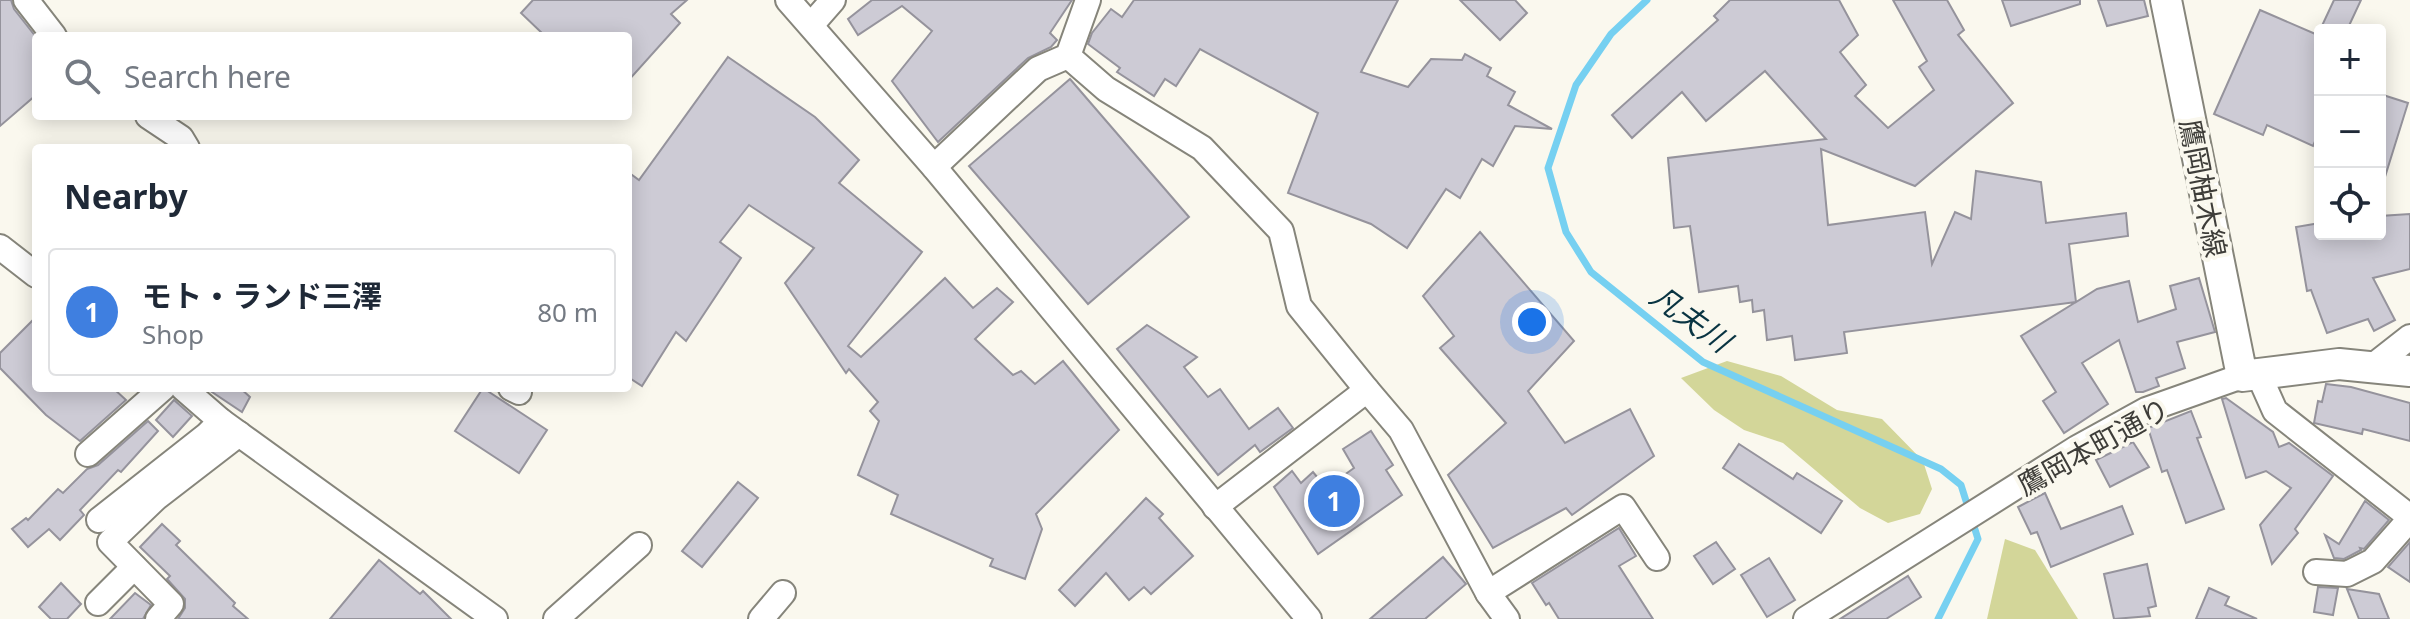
<!DOCTYPE html>
<meta charset="utf-8">
<style>
:root{--surface:#fff;--page:#f2f2f3;--text:#1f2937;--muted:#747a83;--line:#e0e1e3;--accent:#1c835d}
body{margin:0;font-family:"Noto Sans","Noto Sans JP",sans-serif;background:var(--page);color:var(--text)}
.controls{position:absolute;right:24px;top:24px;display:grid;overflow:hidden;border-radius:8px;box-shadow:0 4px 20px #0003}
.controls button{width:72px;height:72px;display:grid;place-items:center;padding:0;border:0;border-bottom:2px solid var(--line);background:var(--surface);color:var(--text);font:40px sans-serif}
.you{position:absolute;left:1532px;top:322px;width:28px;height:28px;margin:-20px;border:6px solid #fff;border-radius:50%;background:#1a73e8;box-shadow:0 0 0 12px #1a73e833}
.badge{display:grid;place-items:center;width:52px;height:52px;border-radius:50%;background:var(--accent);color:#fff;font-size:26px;font-weight:700}
.pin{position:absolute;translate:-50% -50%;border:4px solid #fff;box-shadow:0 2px 8px #0006}
.list{margin:0;padding:0;list-style:none}
h2{display:flex;justify-content:space-between;align-items:center;height:104px;margin:0;padding:0 32px;font-size:34px}
h2 small{font-size:26px;font-weight:400;color:var(--muted)}
.list li{display:grid;grid-template-columns:52px 1fr auto;gap:24px;align-items:center;box-sizing:border-box;height:128px;margin:0 16px 16px;padding:0 16px;border:2px solid var(--line);border-radius:8px}
.list b{display:block;font-size:30px;white-space:nowrap}
.list p{margin:0;font-size:26px;white-space:nowrap;color:var(--muted)}
.list em{font-size:26px;font-style:normal;color:var(--muted)}
.icon{flex:none;width:44px;height:44px;fill:none;stroke:currentColor;stroke-width:2;stroke-linecap:round;stroke-linejoin:round}
.map{position:relative;flex:none;width:2410px;height:619px;overflow:hidden}
.search{position:absolute;background:var(--surface);box-shadow:0 4px 20px #0003;left:32px;top:32px;width:600px;height:88px;display:flex;align-items:center;gap:20px;box-sizing:border-box;padding:0 28px;border-radius:8px;color:var(--muted);font-size:30px}
.panel{position:absolute;background:var(--surface);box-shadow:0 4px 20px #0003;left:32px;top:144px;width:600px;height:248px;border-radius:8px}
.map>svg:first-child{display:block}
.green{fill:#d3d699}
.lines{fill:none;stroke-linecap:round;stroke-linejoin:round}
.stream{stroke:#76d0f1;stroke-width:7}
.building{fill:#cdcbd5;stroke:#95939c;stroke-width:2}
.minor-casing{stroke:#86857b;stroke-width:28}
.major-casing{stroke:#86857b;stroke-width:34}
.minor{stroke:#fff;stroke-width:24}
.major{stroke:#fff;stroke-width:30}
.labels{text-anchor:middle;dominant-baseline:central;stroke-width:8;stroke-linejoin:round;paint-order:stroke}
.street-label{font-size:28px;fill:#3e3d39;stroke:#faf8ee}
.water-label{font-size:30px;font-style:italic;fill:#093442;stroke:#faf8ee}
</style>
<div class="map">
<svg width="2410" height="619" viewBox="0 0 2410 619">
<rect width="100%" height="100%" fill="#faf8ee"/>
<!-- green -->
<g class="green">
<path d="M1727,361L1781,376L1837,410L1882,419L1923,461L1932,489L1920,514L1888,523L1860,508L1783,443L1744,430L1714,410L1681,378Z"/>
<path d="M2005,539L2035,550L2078,619H1987Z"/>
</g>
<g class="lines">
<!-- stream -->
<path class="stream" d="M1647,0L1611,34L1576,85L1548,168L1566,232L1591,272L1703,362L1941,469L1961,485L1978,539L1938,619"/>
</g>
<!-- building -->
<g class="building">
<path d="M0,0H11L14,9L36,37V95L0,126Z"/>
<path d="M533,0H687L671,14L680,23L628,81V36H545L521,13Z"/>
<path d="M872,0H1072L1050,33L1057,40L1051,47L1028,58L938,142L892,81L932,31L902,6L858,35L848,19Z"/>
<path d="M1134,0H1398L1361,72L1408,87L1431,59L1462,60L1465,54L1491,68L1487,76L1515,92L1508,105L1552,129L1515,126L1493,166L1482,159L1460,198L1446,189L1407,248L1371,224L1288,193L1318,113L1200,49L1176,86L1165,79L1154,96L1117,72L1120,68L1088,44L1092,33L1111,9L1122,17Z"/>
<path d="M1460,0H1515L1527,13L1500,40Z"/>
<path d="M1730,0H1839L1858,35L1840,52L1866,85L1855,96L1888,128L1934,90L1919,67L1927,61L1893,0H1947L1964,30L1958,35L2013,103L1915,186L1821,149L1828,225L1925,212L1932,264L1955,212L1971,219L1976,171L2041,182L2046,223L2126,213L2128,236L2069,244L2076,302L2097,289L2129,281L2138,322L2176,309L2170,286L2199,278L2215,332L2177,342L2185,368L2156,378L2159,386L2143,392H2136L2119,340L2082,363L2108,404L2064,433L2043,401L2056,392L2021,336L2076,302L1844,332L1847,353L1795,360L1792,336L1767,340L1764,310L1753,312L1752,300L1740,302L1738,286L1699,292L1690,226L1674,228L1668,158L1826,139L1765,71L1706,121L1682,92L1632,138L1612,115L1718,20L1714,16Z"/>
<path d="M2002,0H2080V4L2011,26Z"/>
<path d="M2098,0H2144L2148,16L2107,26Z"/>
<path d="M2334,0H2361L2347,30H2320Z"/>
<path d="M2260,10L2320,36V130L2313,146L2267,125L2263,135L2214,114Z"/>
<path d="M728,57L815,117L859,160L839,183L922,252L848,346L861,357L945,278L973,308L997,288L1013,302L975,339L1013,375L1021,371L1035,384L1063,361L1119,430L1036,514L1042,529L1025,579L990,566L993,559L891,514L898,495L858,475L879,421L870,411L878,402L849,369L846,373L785,283L814,248L749,205L720,242L741,258L686,341L676,332L642,386L628,377V172L639,180Z"/>
<path d="M1070,79L1189,217L1088,304L969,166Z"/>
<path d="M2380,94L2408,103L2384,180L2380,179Z"/>
<path d="M2410,214V269L2373,278L2395,320L2374,331L2368,319L2327,333L2311,290L2307,291L2296,227L2320,223V234H2380V216Z"/>
<path d="M1480,232L1574,341L1528,391L1565,443L1630,409L1654,456L1572,515L1566,508L1493,548L1448,475L1506,423L1440,348L1454,336L1423,296Z"/>
<path d="M36,317V388H113L126,400L80,441L46,415L0,368V353Z"/>
<path d="M1147,325L1197,357L1184,367L1208,397L1220,389L1249,429L1278,408L1293,428L1260,452L1255,445L1218,475L1117,349Z"/>
<path d="M2326,384L2351,387L2410,403V441L2363,429L2362,434L2314,423L2318,401L2322,402Z"/>
<path d="M206,388H240L250,397L242,412Z"/>
<path d="M483,388L547,430L519,473L455,431Z"/>
<path d="M2226,398L2273,432L2279,447L2289,443L2333,476L2295,529L2298,533L2272,564L2260,525L2291,488L2266,471L2246,478L2222,399Z"/>
<path d="M174,400L192,416L173,437L156,420Z"/>
<path d="M2191,411L2201,437L2197,438L2224,509L2186,523L2167,470L2162,472L2148,428Z"/>
<path d="M148,421L158,431L121,472L118,470L80,510L84,515L60,540L49,529L28,547L12,529L26,518L28,520L58,489L63,493L87,469L98,465Z"/>
<path d="M1371,431L1393,465L1386,470L1402,495L1318,554L1274,487L1292,471L1301,483L1313,472L1326,488L1354,468L1343,449Z"/>
<path d="M2133,442L2149,467L2110,487L2096,460Z"/>
<path d="M1739,444L1793,479L1797,473L1842,501L1821,533L1723,468Z"/>
<path d="M738,482L758,498L702,567L682,551Z"/>
<path d="M2045,493L2061,529L2122,506L2133,534L2051,567L2037,532L2031,534L2018,507Z"/>
<path d="M1146,498L1163,514L1159,518L1193,556L1151,594L1144,587L1129,600L1106,573L1075,606L1059,590Z"/>
<path d="M2365,501L2389,520L2364,549L2360,548L2361,550L2344,559L2334,558L2325,535L2339,544Z"/>
<path d="M162,524L180,541L176,545L235,603L233,606L248,619H178L185,608V599L167,579L170,576L140,547Z"/>
<path d="M1619,528L1636,556L1619,566L1653,619H1559L1549,603L1546,605L1532,583Z"/>
<path d="M1716,542L1735,569L1713,584L1694,556Z"/>
<path d="M2410,542V582L2388,567Z"/>
<path d="M1443,557L1466,584L1425,619H1370Z"/>
<path d="M1769,558L1795,600L1767,617L1741,575Z"/>
<path d="M379,560L420,594L423,591L451,619H330Z"/>
<path d="M2147,564L2156,606L2148,608L2150,616L2114,619L2104,574Z"/>
<path d="M1908,576L1921,597L1886,619H1840Z"/>
<path d="M61,583L81,604L67,619H51L39,607Z"/>
<path d="M2318,587L2338,588L2333,615L2314,612Z"/>
<path d="M2209,588L2229,597L2225,605L2257,619H2196Z"/>
<path d="M2347,589L2379,594L2389,619H2359Z"/>
<path d="M135,593L151,605L143,619H110Z"/>
</g>
<g class="lines">
<!-- minor casing -->
<g class="minor-casing">
<g id="minor">
<path d="M26,0L54,36"/>
<path d="M788,0L934,167L1309,619"/>
<path d="M812,24L833,0"/>
<path d="M1068,56L1106,89L1202,148L1281,231L1299,306L1367,390L1215,507"/>
<path d="M148,116L181,138L187,148"/>
<path d="M934,167L1038,69L1068,56L1088,0"/>
<path d="M0,247L36,275"/>
<path d="M2373,366L2410,337"/>
<path d="M2258,373L2275,411L2410,517"/>
<path d="M183,388L221,421L495,619"/>
<path d="M511,388L519,392"/>
<path d="M1367,390L1401,430L1488,593L1507,619"/>
<path d="M88,454L163,388"/>
<path d="M99,520L207,435L221,421"/>
<path d="M2316,572L2347,574L2373,561L2410,519"/>
<path d="M1488,593L1623,507L1657,558"/>
<path d="M98,603L134,567"/>
<path d="M158,619L171,604L110,542L156,498L239,434"/>
<path d="M556,619L639,545"/>
<path d="M761,619L783,593"/>
<path d="M1806,619L2077,448L2146,410L2242,376"/>
</g>
</g>
<!-- major casing -->
<g class="major-casing">
<path id="major" d="M2166,0L2242,376L2339,364L2410,371"/>
</g>
<!-- minor -->
<use href="#minor" class="minor"/>
<!-- major -->
<use href="#major" class="major"/>
</g>
<g class="labels">
<!-- street labels -->
<g class="street-label">
<text transform="translate(2204 188) rotate(79)">鷹岡柚木線</text>
<text transform="translate(2093 446) rotate(-29)">鷹岡本町通り</text>
</g>
<!-- water labels -->
<g class="water-label">
<text transform="translate(1691 318) rotate(36)">凡夫川</text>
</g>
</g>
</svg>
<div class="controls">
<button>+</button>
<button>−</button>
<button><svg class="icon" aria-label="locate" viewBox="0 0 24 24"><circle cx="12" cy="12" r="6"/><path d="M12 2v4M12 18v4M2 12h4M18 12h4"/></svg></button>
</div>
<div class="you"></div>
<div class="pin badge" style="left:1334px;top:501px;background:#3f7fe0">1</div>
<div class="search"><svg class="icon" aria-label="search" viewBox="0 0 24 24"><circle cx="10" cy="10" r="6"/><path d="M15 15l6 6"/></svg>Search here</div>
<section class="panel">
<h2>Nearby<small></small></h2>
<ul class="list">
<li><span class="badge" style="background:#3f7fe0">1</span><div><b>モト・ランド三澤</b><p>Shop</p></div><em>80 m</em></li>
</ul>
</section>
</div>
